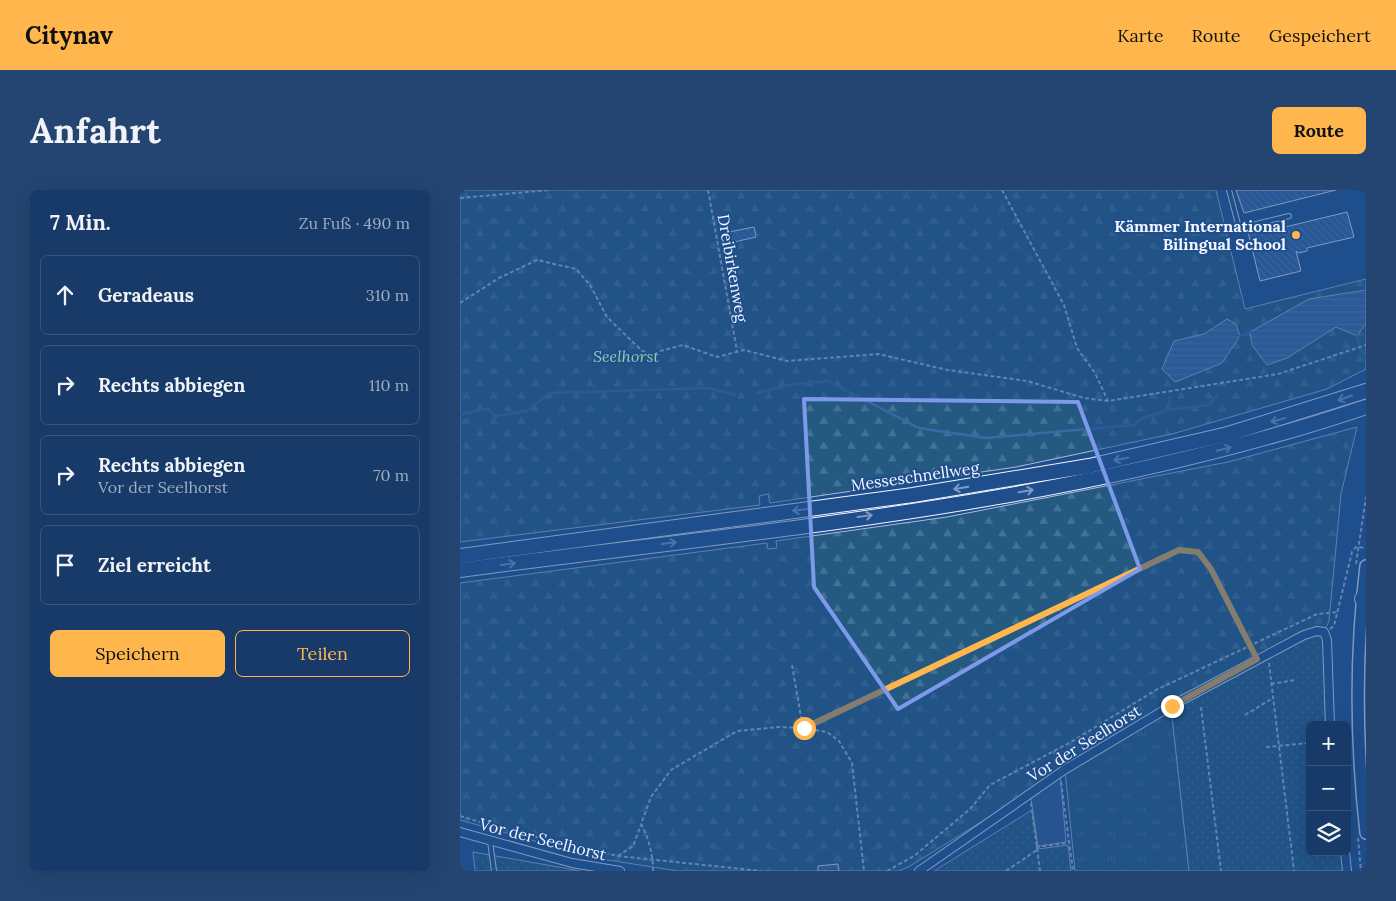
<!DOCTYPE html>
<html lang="de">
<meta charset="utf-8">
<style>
:root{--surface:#173a69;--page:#244571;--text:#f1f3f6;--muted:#9eadc0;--line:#36547d;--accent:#ffb74d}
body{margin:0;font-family:Lora,serif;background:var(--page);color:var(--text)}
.controls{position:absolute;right:15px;bottom:15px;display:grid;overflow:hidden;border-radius:8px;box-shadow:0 5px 20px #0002}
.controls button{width:45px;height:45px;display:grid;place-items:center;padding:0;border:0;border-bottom:1px solid var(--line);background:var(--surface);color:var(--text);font:25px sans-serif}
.stop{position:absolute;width:15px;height:15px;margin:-11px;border:4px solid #ffb74d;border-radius:50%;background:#fff}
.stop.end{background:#ffb74d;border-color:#fff;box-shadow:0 1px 5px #0008}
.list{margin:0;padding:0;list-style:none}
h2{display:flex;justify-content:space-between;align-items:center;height:65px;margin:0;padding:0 20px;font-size:21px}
h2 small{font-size:16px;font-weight:400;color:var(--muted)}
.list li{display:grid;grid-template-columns:32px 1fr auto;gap:15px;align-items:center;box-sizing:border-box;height:80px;margin:0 10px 10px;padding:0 10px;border:1px solid var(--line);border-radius:8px}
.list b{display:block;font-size:19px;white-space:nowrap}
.list p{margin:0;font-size:16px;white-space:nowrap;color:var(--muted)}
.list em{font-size:16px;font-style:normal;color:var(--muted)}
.actions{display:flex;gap:10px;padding:15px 20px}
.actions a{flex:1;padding:11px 0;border:1px solid var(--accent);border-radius:8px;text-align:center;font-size:18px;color:var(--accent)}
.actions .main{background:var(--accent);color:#111}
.icon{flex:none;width:28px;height:28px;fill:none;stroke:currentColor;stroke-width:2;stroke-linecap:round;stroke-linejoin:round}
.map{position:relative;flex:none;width:906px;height:681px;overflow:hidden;border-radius:8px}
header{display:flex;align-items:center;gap:30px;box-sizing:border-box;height:70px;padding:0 25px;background:var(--accent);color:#111}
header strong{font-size:24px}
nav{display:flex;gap:28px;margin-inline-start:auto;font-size:18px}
.intro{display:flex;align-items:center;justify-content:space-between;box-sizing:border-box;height:120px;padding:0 30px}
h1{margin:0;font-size:35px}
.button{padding:12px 22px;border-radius:8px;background:var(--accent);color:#111;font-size:18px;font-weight:700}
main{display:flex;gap:30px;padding:0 30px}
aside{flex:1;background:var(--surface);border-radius:8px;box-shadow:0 5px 20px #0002}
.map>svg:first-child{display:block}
.grass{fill:url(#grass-tufts);stroke:#a8bbd7}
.forest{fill:url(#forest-firs);stroke:#a8bbd7}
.garden{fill:url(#garden-dots);stroke:#a8bbd7}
.parking{fill:#305b95;stroke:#a8bbd7}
.water{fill:url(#water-rules);stroke:#a8bbd7}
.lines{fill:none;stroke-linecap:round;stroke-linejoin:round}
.stream{stroke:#3b69a3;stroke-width:2.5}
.building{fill:url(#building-back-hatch);stroke:#f2f6ff}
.service-casing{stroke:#f2f6ff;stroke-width:6}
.minor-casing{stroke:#f2f6ff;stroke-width:10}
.secondary-casing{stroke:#f2f6ff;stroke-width:14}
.trunk-casing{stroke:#f2f6ff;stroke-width:16}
.path{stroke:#b3c4dc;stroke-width:2;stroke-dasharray:4 2.5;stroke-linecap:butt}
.service{stroke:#1f4e8c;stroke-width:4}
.minor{stroke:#1f4e8c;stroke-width:8}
.secondary{stroke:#1f4e8c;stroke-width:11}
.trunk{stroke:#1f4e8c;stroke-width:14}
.oneway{stroke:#7e9ac0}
.route{stroke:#ffb74d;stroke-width:6}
.marked{fill:none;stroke:#7d9aea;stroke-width:4;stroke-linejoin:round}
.poi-dot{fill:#ffb74d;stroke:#1f4e8c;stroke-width:2}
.labels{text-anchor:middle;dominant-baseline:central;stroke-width:4;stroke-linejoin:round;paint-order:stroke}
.poi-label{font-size:16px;font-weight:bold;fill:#f2f6ff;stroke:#1f4e8c;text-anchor:end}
.street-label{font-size:16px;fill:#f2f6ff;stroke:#1f4e8c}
.park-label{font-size:16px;font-style:italic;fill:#97c8a6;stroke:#1f4e8c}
</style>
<header>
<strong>Citynav</strong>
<nav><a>Karte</a><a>Route</a><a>Gespeichert</a></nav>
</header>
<div class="intro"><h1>Anfahrt</h1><a class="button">Route</a></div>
<main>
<aside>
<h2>7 Min.<small>Zu Fuß · 490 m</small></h2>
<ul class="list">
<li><svg class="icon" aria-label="ahead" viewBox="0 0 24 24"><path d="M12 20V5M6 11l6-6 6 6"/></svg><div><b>Geradeaus</b></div><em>310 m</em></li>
<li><svg class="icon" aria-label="right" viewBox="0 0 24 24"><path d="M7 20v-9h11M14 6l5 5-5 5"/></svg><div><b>Rechts abbiegen</b></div><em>110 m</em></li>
<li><svg class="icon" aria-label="right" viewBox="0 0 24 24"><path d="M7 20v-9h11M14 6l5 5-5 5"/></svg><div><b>Rechts abbiegen</b><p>Vor der Seelhorst</p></div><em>70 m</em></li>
<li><svg class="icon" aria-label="arrive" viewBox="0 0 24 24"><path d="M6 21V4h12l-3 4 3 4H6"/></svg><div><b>Ziel erreicht</b></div></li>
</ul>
<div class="actions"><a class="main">Speichern</a><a>Teilen</a></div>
</aside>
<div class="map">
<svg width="906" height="681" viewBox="0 0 906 681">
<defs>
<pattern id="grass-tufts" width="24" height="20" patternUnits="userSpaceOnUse" patternTransform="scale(1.25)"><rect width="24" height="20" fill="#245a82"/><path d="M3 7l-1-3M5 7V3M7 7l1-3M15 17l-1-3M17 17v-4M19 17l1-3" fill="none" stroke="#447295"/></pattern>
<pattern id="forest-firs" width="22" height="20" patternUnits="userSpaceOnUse" patternTransform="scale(1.25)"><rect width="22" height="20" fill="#245a82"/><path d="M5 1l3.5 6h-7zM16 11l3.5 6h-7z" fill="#447295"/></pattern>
<pattern id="garden-dots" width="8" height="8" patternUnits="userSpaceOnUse" patternTransform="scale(1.25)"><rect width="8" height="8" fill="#245a82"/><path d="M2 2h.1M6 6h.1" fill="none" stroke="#447295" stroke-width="1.8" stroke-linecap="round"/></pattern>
<pattern id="water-rules" width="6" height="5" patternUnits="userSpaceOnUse" patternTransform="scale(1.25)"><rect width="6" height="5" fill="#3b69a3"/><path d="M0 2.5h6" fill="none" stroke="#587fb1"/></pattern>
<pattern id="building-back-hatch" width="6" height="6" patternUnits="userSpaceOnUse" patternTransform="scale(1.25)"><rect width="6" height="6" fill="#3563a3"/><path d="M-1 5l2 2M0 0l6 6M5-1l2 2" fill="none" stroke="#537ab1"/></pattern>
</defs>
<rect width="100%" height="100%" fill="#1f4e8c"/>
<!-- grass -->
<path class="grass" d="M711,516L729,681H615L605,580Z"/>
<!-- forest -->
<g class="forest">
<path d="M0,0H756L785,119L906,89V179L867,199L712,244L556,277L310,313L308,304L299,306L300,315L0,352Z"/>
<path d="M897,237L881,304L869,431L864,442L844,445L600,583L450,676L439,681H218L135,668L0,630V393L307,353L308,359L317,358L316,351L487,327L768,272Z"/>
</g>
<!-- garden -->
<g class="garden">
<path d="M864,442L870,535H850V662H885L887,681H729L711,517L827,453Z"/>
<path d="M572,620L578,659L608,655L611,681H474Z"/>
<path d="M13,662L121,681H15Z"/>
</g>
<!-- parking -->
<path class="parking" d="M600,583L606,652L578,656L570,602Z"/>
<!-- water -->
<g class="water">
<path d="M906,100V133L897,146L876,137L827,168L807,175L792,155L790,142L849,109Z"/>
<path d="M767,129L776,134L780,146L762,173L715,192L702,179L714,151L744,144Z"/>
</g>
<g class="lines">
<!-- stream -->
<g class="stream">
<path d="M780,146L790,142"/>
<path d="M897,146L899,156L906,167"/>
<path d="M296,203L335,194L368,191L459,238L526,248L674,235L680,229L708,220L710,207"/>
<path d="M709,220L749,215L757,205"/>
<path d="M0,224L28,219L35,226L67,221L89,203L248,198L275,205"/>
</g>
</g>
<!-- building -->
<g class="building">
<path d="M776,0H876L784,23Z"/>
<path d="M887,22L894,47L847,58V61L839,63L836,61L841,81L800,91L788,42L820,34L821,38Z"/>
<path d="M294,37L296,47L270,53L269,42Z"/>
<path d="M378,674L379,681H358V676Z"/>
</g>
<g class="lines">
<!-- service casing -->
<g class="service-casing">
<g id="service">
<path d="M769,0L779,38L829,26"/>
<path d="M30,651L34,681"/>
</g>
</g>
<!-- minor casing -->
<g class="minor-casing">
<g id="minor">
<path d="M0,642L112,673L160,681"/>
<path d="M885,662L887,681"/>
<path d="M459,681L604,580L711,516L844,445L857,441L864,442L867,450L870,535"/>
</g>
</g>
<!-- secondary casing -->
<g class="secondary-casing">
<path id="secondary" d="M906,376C895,465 896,554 906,643"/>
</g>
<!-- trunk casing -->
<g class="trunk-casing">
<g id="trunk">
<path d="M0,366L453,305L629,276L768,244L906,201"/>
<path d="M0,380C302,340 616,315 906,217"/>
<path d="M902,409L906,402"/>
</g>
</g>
<!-- path -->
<g class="path">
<path d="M248,0L277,161"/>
<path d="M542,0L604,115L617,158L635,183L648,211"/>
<path d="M0,8L89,0"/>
<path d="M0,113L39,88L77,70L116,79L130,95L147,127L181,160L189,164L223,155L257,167L284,160L327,171L418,164L488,180L567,191L624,208L648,211L818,184L906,155"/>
<path d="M896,374L906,307"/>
<path d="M870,439L874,436L892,362L896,357L906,358"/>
<path d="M809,473L834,681"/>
<path d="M332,475L343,538"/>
<path d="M811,494L835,490"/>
<path d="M741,517L761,681"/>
<path d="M785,525L813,508"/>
<path d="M343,538L719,360L738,362L751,379L794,463"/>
<path d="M806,557L848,553"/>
<path d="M594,561L598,575"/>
<path d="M601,592L613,681"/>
<path d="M571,613L580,681"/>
<path d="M0,626L50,641L158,666L301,681"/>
<path d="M898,648L901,681"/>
<path d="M576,657L608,653"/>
<path d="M158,666L173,656L181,635"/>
<path d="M193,681C193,664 189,649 181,634L191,607L211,580L277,541L318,537L343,538L367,542L379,551L392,573L404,681"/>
<path d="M427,681L454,666L510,619L530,595L611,552L696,500L857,424L878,422"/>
<path d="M546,681L577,660"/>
</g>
<!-- service -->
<use href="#service" class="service"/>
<!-- minor -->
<use href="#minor" class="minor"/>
<!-- secondary -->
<use href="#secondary" class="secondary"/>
<!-- trunk -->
<use href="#trunk" class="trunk"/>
</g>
<!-- one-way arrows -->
<defs><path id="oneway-shaft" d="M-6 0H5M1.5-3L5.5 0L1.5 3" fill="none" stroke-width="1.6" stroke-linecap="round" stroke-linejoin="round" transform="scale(1.25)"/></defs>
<g class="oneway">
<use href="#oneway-shaft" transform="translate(885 208) rotate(161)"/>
<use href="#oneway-shaft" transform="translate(818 230) rotate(164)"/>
<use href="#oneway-shaft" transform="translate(764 259) rotate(-14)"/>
<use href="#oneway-shaft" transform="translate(661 269) rotate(168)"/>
<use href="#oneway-shaft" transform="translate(501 298) rotate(171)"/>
<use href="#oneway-shaft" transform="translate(566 301) rotate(-10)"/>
<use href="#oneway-shaft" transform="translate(340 320) rotate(173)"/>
<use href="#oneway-shaft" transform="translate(405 326) rotate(-8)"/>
<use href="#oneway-shaft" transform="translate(209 353) rotate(-7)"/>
<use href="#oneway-shaft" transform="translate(48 374) rotate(-8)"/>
</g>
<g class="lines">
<!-- route -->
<path class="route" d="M344,538L719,360L738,362L751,379L797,469L712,516"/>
</g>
<!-- marked area -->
<path d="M0 0H906V681H0ZM344,209L618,212L680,379L438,519L354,397Z" fill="#1f4e8c" fill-opacity=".55" fill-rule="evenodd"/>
<path class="marked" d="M344,209L618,212L680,379L438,519L354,397Z"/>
<!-- markers -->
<circle class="poi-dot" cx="836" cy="45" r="5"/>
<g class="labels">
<!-- poi labels -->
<g class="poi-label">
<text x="826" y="36">Kämmer International<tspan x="826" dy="18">Bilingual School</tspan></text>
</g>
<!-- street labels -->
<g class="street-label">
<text transform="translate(273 78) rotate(80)">Dreibirkenweg</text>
<text transform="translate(455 286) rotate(-8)">Messeschnellweg</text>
<text transform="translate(624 553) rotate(-32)">Vor der Seelhorst</text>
<text transform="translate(83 649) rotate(14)">Vor der Seelhorst</text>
</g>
<!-- park labels -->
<g class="park-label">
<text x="166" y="166">Seelhorst</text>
</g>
</g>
</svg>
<div class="controls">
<button>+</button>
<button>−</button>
<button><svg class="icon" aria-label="layers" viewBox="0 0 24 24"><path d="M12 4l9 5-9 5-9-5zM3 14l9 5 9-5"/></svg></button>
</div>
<div class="stop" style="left:344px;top:538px"></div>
<div class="stop end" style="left:712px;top:516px"></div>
</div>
</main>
